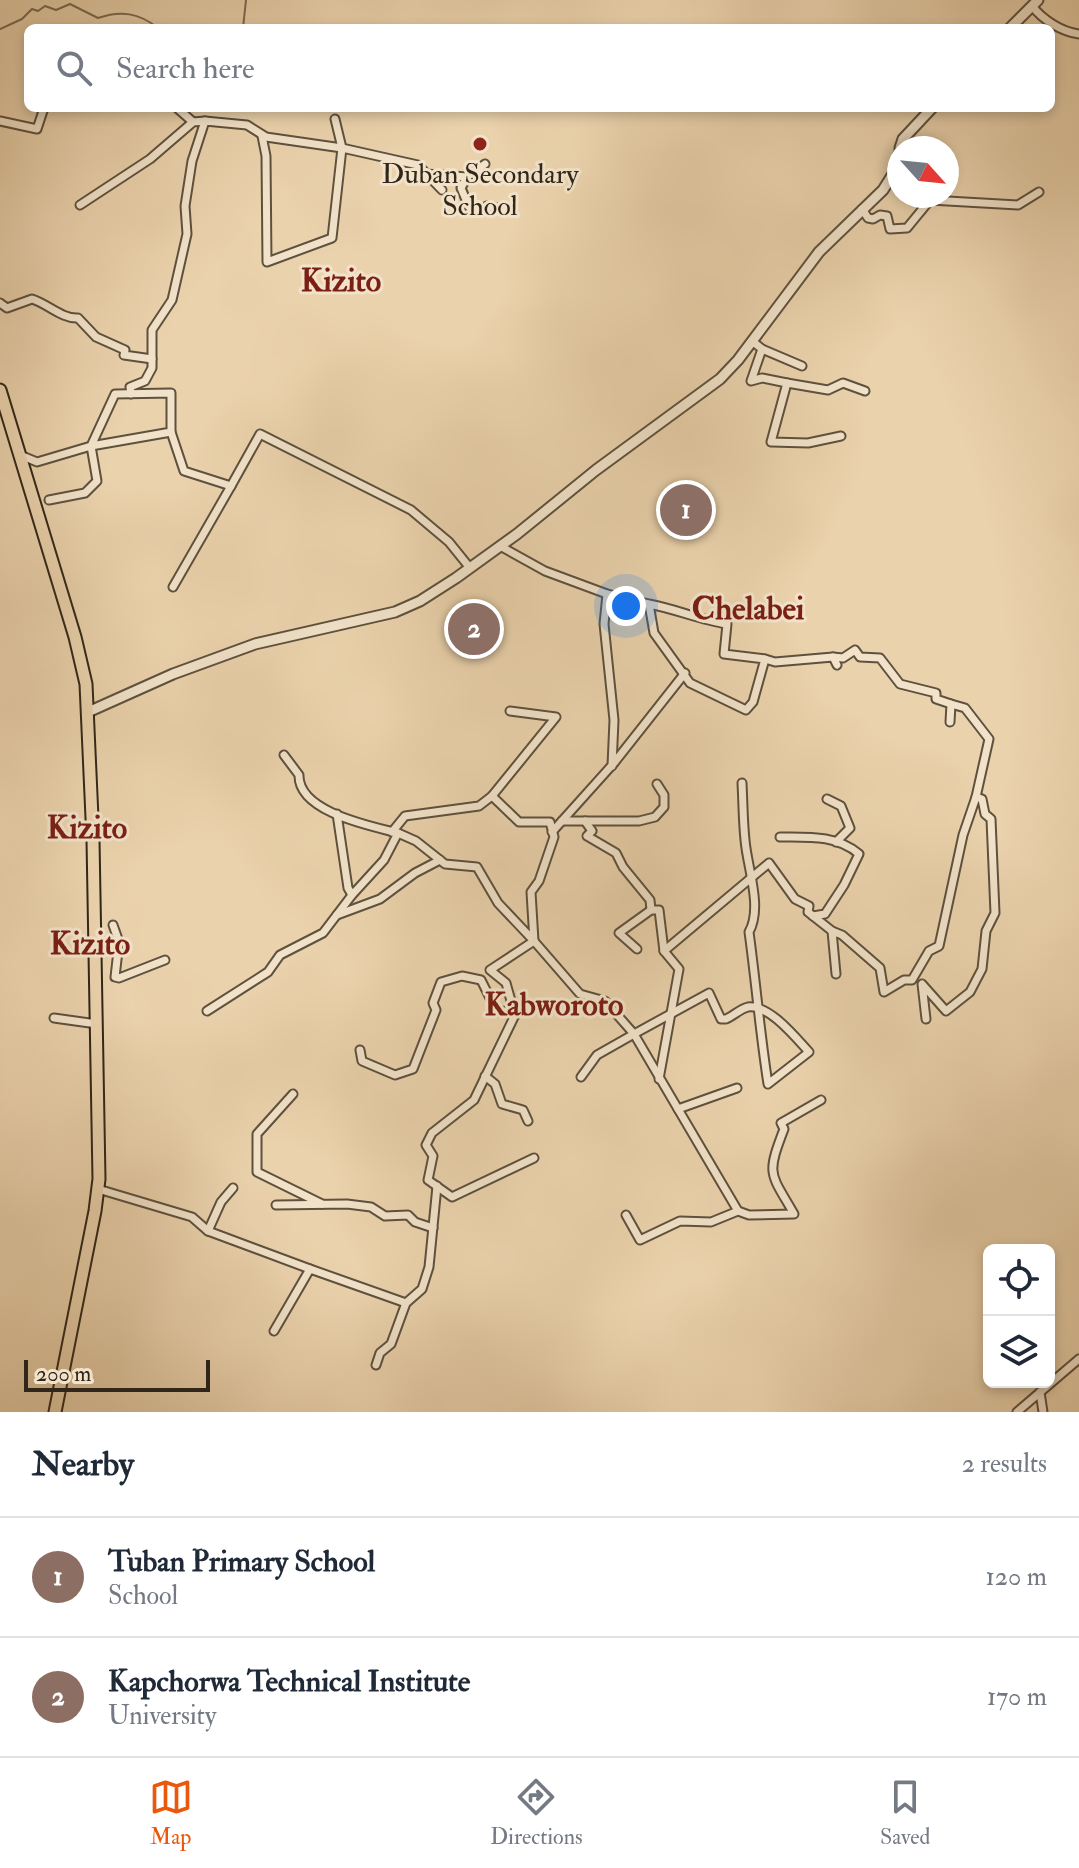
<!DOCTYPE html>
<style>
:root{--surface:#fff;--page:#f6f6f7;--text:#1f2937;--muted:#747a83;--line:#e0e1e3;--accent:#ea580c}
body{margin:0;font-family:"IM FELL Double Pica",serif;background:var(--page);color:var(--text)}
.controls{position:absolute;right:24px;bottom:24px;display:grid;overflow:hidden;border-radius:12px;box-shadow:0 4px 12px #0003}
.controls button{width:72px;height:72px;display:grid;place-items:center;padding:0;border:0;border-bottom:2px solid var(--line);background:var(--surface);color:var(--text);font:40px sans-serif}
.compass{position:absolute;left:887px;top:136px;width:72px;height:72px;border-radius:50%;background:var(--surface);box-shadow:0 4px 12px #0003;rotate:117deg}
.scale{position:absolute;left:24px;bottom:20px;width:186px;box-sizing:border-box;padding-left:8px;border:4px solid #302619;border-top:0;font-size:22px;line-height:28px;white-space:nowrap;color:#302619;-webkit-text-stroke:6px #f1e2c9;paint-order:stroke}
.you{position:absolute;left:626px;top:606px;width:28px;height:28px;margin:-20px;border:6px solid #fff;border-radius:50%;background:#1a73e8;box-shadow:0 0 0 12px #1a73e833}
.badge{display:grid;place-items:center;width:52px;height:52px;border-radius:50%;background:var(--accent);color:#fff;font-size:26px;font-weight:700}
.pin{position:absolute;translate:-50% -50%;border:4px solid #fff;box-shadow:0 2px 8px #0006}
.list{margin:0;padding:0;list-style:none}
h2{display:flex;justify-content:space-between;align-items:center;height:104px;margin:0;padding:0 32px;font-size:34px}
h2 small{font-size:26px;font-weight:400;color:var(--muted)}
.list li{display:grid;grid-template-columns:52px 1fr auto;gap:24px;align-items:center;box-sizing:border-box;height:120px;padding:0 32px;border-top:2px solid var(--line)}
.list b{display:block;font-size:30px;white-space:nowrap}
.list p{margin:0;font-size:26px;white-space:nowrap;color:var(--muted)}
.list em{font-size:26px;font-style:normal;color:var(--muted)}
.icon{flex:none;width:44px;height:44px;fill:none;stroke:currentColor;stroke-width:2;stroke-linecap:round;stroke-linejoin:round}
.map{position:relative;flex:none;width:1079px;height:1412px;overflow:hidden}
.search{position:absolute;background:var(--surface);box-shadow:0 4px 12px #0003;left:24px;right:24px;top:24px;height:88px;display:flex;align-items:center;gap:20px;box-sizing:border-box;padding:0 28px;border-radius:12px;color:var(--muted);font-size:30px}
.sheet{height:344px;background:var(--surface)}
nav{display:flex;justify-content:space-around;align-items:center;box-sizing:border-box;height:112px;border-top:2px solid var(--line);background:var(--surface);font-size:22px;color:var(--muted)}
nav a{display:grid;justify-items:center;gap:4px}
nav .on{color:var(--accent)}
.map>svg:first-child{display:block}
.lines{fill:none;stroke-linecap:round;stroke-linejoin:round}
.stream{stroke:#7a6a53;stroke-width:2}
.minor-casing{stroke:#5e513e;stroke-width:11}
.tertiary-casing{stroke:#5e513e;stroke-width:13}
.primary-casing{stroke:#302619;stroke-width:15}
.minor{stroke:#f1e2c9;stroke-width:7}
.tertiary{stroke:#f1e2c9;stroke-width:9}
.primary{stroke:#ead2ac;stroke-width:11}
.poi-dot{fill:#8f2418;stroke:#f1e2c9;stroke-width:3}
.labels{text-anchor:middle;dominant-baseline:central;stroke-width:6;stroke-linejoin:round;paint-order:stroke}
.poi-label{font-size:28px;fill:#302619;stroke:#f1e2c9}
.quarter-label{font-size:32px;font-weight:bold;fill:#7a1f14;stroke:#f1e2c9}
</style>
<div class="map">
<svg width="1079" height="1412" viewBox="0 0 1079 1412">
<rect width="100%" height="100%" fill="#ead2ac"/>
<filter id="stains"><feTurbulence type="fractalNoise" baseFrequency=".0025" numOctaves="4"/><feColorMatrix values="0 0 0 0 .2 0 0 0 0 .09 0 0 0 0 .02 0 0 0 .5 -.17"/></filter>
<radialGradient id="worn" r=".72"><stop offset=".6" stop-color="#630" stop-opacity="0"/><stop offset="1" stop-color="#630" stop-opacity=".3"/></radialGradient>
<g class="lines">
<!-- stream -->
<g class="stream">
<path d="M243,28L246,0"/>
<path d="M0,29L22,19L32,9L38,11L45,6L56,10L70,4L98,18C121,10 139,13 158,28"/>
</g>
<!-- minor casing -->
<g class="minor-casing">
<g id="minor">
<path d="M1032,6C1043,20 1062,32 1079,34"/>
<path d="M177,108L193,122"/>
<path d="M0,121L37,129L44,108"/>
<path d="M262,136L266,156L267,262L332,238L342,148L335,119"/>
<path d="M426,174L467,177L485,164"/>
<path d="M467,177L461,188L469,207L479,212L487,206L504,209"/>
<path d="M80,205L150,159L193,122L205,121"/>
<path d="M862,209L868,218L873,219L880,215L887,216L890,229L907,228L930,200L1018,205L1039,192"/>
<path d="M0,303L7,308L32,299C48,304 62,319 78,318L96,337L125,350L124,355L152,359"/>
<path d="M752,341L762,349L751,381L762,378L787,383L771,442L808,443L841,436"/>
<path d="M762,349L802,366"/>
<path d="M787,383L828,390L843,383L865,391"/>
<path d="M131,394L130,387L145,381L152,368V330L172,300L187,234L185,206L192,161L205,121L247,125L266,137L342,148L418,165L442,190"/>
<path d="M171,432L184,471L231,486L173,587"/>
<path d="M20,455L37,462L91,446L115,394L171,393V432L91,446L97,481L85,493L49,500"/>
<path d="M231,486L260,434L411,510L449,542L470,568"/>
<path d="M500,546L545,571L607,594"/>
<path d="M833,657L843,658L855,650L860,657L880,658L900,684L936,693V699L951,704L950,722"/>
<path d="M765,659L775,662L833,657L837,665"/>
<path d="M951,704L965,708L989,739L976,797"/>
<path d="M284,755L299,775C298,812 371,826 398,833L384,860L352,895L348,888L337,814"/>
<path d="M612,766L614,720L604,624L607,594L649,604L654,633L690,683L746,710L753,702L765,659L724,654L727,624C700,620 676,609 649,604"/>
<path d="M492,796L556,717L510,711"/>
<path d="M827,799L841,806L850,828L836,842"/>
<path d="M562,821H639L655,817L664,807V795L657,784"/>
<path d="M585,821L592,831L587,836L616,853L623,867L650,900L651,910"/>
<path d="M392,832L405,816L479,806L492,796L519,822H550L554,837L539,881L531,892L534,941L498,903L477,867L445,864L416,841L398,833"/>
<path d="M552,832L614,763L685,673"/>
<path d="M780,837C809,837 837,835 859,854L844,885L825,914L813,916"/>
<path d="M337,915L380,899L415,873L440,860"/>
<path d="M113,925L119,942L115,977L119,978L165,960"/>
<path d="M832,931L842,935L880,968L884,992L904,980H912L929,951L939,946L963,835L976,797L982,799L985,814L991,819L995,913L986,931L982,969L970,992L946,1011L922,984L926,1019"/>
<path d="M637,949L619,933L651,910H659L664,951L679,969L659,1079"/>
<path d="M664,951L769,863L795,899L809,906L808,912L832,931L836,974"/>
<path d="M207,1011L268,972L280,955L323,933L352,895"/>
<path d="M54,1018L97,1024"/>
<path d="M360,1050L362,1061L395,1075L413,1069L436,1010L433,1003L441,982L462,976L481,980L497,1012L514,1010"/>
<path d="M485,1076L495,1084L502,1104L523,1110L528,1121"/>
<path d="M737,1088L678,1109L634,1034L709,993L721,1019H726C733,1016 740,1009 748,1007C769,1004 796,1038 809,1052L768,1084C760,1033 756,983 749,932C763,907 747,867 745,840C743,821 743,802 742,783"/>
<path d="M293,1094L257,1134V1172L322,1204"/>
<path d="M678,1109L738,1211L749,1215L794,1214C770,1172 766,1176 784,1129L781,1123L821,1100"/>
<path d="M534,1158L452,1197L428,1180L433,1156L426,1145L432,1133L474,1100L515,1015L506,983L490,970L534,941L580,994L605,1001L634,1034L597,1055L581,1077"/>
<path d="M98,1189L192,1217L208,1231L310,1269"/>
<path d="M276,1205L347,1204L371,1207L385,1216L408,1215L415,1222L433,1228"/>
<path d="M626,1215L640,1240L680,1221L711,1222L738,1211"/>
<path d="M208,1231L221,1202L233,1188"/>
<path d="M274,1331L310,1269L406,1303"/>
<path d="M376,1365L380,1353L391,1344L406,1303L422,1289L429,1267L437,1186"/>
<path d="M1040,1392L1043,1412"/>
<path d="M1017,1412L1079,1359"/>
</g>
</g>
<!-- tertiary casing -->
<g class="tertiary-casing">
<g id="tertiary">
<path d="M1010,28L1038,0"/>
<path d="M900,148L903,139L932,108"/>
<path d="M88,712L173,674L255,644L395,612L420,601L456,578L517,534L596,470L720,379L738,360L819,252L883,190L895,171L899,154"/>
</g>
</g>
<!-- primary casing -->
<g class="primary-casing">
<path id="primary" d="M0,390L75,637L86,684L93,840L99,1179L95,1211L55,1412"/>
</g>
<!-- minor -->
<use href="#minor" class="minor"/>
<!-- tertiary -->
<use href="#tertiary" class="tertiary"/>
<!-- primary -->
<use href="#primary" class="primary"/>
</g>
<!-- markers -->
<circle class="poi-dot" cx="480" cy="144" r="8"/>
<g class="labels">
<!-- poi labels -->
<g class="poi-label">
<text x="480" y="174">Duban Secondary<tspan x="480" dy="32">School</tspan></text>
</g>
<!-- quarter labels -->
<g class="quarter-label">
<text x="341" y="281">Kizito</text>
<text x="748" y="609">Chelabei</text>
<text x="87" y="828">Kizito</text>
<text x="90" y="944">Kizito</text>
<text x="554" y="1005">Kabworoto</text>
</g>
</g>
<rect width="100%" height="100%" filter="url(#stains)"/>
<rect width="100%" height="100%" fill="url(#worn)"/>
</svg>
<div class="controls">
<button><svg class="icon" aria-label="locate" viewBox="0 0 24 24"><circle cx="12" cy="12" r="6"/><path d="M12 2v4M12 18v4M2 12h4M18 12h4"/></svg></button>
<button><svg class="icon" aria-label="layers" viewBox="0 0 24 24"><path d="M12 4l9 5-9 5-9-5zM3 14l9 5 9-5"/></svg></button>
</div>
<svg class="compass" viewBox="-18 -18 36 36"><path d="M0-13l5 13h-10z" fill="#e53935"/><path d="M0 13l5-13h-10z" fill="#747a83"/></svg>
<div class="scale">200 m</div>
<div class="you"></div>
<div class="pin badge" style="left:686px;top:510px;background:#8d6e63">1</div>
<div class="pin badge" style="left:474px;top:629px;background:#8d6e63">2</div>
<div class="search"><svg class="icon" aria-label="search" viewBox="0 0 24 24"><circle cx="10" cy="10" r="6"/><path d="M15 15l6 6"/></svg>Search here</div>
</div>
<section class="sheet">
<h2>Nearby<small>2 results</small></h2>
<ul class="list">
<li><span class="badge" style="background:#8d6e63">1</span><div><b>Tuban Primary School</b><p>School</p></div><em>120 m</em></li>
<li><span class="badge" style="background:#8d6e63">2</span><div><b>Kapchorwa Technical Institute</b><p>University</p></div><em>170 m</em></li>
</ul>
</section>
<nav>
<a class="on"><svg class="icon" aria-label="map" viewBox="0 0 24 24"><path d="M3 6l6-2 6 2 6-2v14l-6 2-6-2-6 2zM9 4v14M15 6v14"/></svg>Map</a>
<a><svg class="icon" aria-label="directions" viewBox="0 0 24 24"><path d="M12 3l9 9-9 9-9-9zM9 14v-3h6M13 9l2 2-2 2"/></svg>Directions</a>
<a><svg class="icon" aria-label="saved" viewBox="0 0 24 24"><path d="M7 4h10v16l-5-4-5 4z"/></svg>Saved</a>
</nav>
